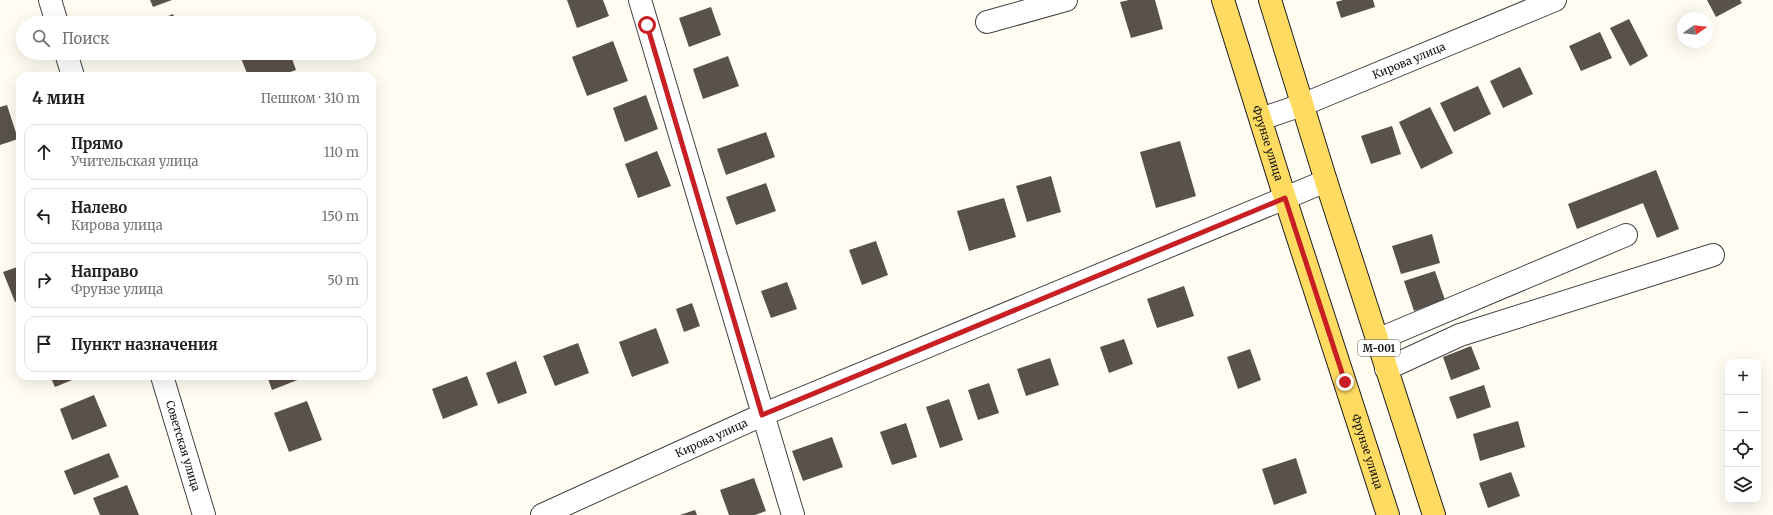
<!DOCTYPE html>
<html lang="ru">
<meta charset="utf-8">
<style>
:root{--surface:#fff;--page:#f6f6f6;--text:#202124;--muted:#757577;--line:#e0e0e0}
body{margin:0;font-family:Merriweather,serif;background:var(--page);color:var(--text)}
.controls{position:absolute;right:12px;bottom:12px;display:grid;overflow:hidden;border-radius:8px;box-shadow:0 4px 16px #0002}
.controls button{width:36px;height:36px;display:grid;place-items:center;padding:0;border:0;border-bottom:1px solid var(--line);background:var(--surface);color:var(--text);font:20px sans-serif}
.compass{position:absolute;left:1677px;top:12px;width:36px;height:36px;border-radius:50%;background:var(--surface);box-shadow:0 4px 16px #0002;rotate:76deg}
.stop{position:absolute;width:12px;height:12px;margin:-9px;border:3px solid #c81f24;border-radius:50%;background:#fff}
.stop.end{background:#c81f24;border-color:#fff;box-shadow:0 1px 4px #0008}
.list{margin:0;padding:0;list-style:none}
h2{display:flex;justify-content:space-between;align-items:center;height:52px;margin:0;padding:0 16px;font-size:17px}
h2 small{font-size:13px;font-weight:400;color:var(--muted)}
.list li{display:grid;grid-template-columns:26px 1fr auto;gap:12px;align-items:center;box-sizing:border-box;height:56px;margin:0 8px 8px;padding:0 8px;border:1px solid var(--line);border-radius:12px}
.list b{display:block;font-size:15px;white-space:nowrap}
.list p{margin:0;font-size:13px;white-space:nowrap;color:var(--muted)}
.list em{font-size:13px;font-style:normal;color:var(--muted)}
.icon{flex:none;width:22px;height:22px;fill:none;stroke:currentColor;stroke-width:2;stroke-linecap:round;stroke-linejoin:round}
.map{position:relative;flex:none;width:1773px;height:515px;overflow:hidden}
.search{position:absolute;background:var(--surface);box-shadow:0 4px 16px #0002;left:16px;top:16px;width:360px;height:44px;display:flex;align-items:center;gap:10px;box-sizing:border-box;padding:0 14px;border-radius:22px;color:var(--muted);font-size:15px}
.panel{position:absolute;background:var(--surface);box-shadow:0 4px 16px #0002;left:16px;top:72px;width:360px;height:308px;border-radius:12px}
.map>svg:first-child{display:block}
.building{fill:#59514b}
.lines{fill:none;stroke-linecap:round;stroke-linejoin:round}
.minor-casing{stroke:#424242;stroke-width:24}
.major-casing{stroke:#202020;stroke-width:24}
.minor{stroke:#fff;stroke-width:22}
.major{stroke:#ffdb62;stroke-width:22}
.route{stroke:#c81f24;stroke-width:5}
.labels{text-anchor:middle;dominant-baseline:central;stroke-width:4;stroke-linejoin:round;paint-order:stroke}
.shield{fill:#fff;stroke:#575757;stroke-width:1}
.shield-label{font-size:10px;font-weight:bold;fill:#0f0f0f}
.street-label{font-size:11px;fill:#0f0f0f;stroke:#fff}
</style>
<div class="map">
<svg width="1773" height="515" viewBox="0 0 1773 515">
<rect width="100%" height="100%" fill="#fffdf2"/>
<!-- building -->
<g class="building">
<path d="M150,0H172L153,7Z"/>
<path d="M567,0H603L609,16L577,28Z"/>
<path d="M1129,0H1155L1163,29L1131,38L1120,2Z"/>
<path d="M1343,0H1373L1375,7L1341,18L1336,2Z"/>
<path d="M1707,0H1740L1742,3L1716,17Z"/>
<path d="M711,7L721,35L689,47L679,18Z"/>
<path d="M173,14L176,23H151Z"/>
<path d="M1629,19L1648,56L1630,66L1610,28Z"/>
<path d="M1600,32L1612,58L1581,71L1569,46Z"/>
<path d="M613,41L628,81L587,96L572,57Z"/>
<path d="M156,53H173L158,59Z"/>
<path d="M239,53H290L296,70L279,76H248Z"/>
<path d="M728,56L739,86L703,99L693,69Z"/>
<path d="M1520,67L1533,94L1503,108L1490,81Z"/>
<path d="M1478,86L1491,114L1454,132L1440,103Z"/>
<path d="M646,95L658,129L625,142L613,108Z"/>
<path d="M7,105L18,139L0,145V107Z"/>
<path d="M1430,107L1453,153L1421,169L1399,122Z"/>
<path d="M1392,126L1401,154L1371,164L1361,136Z"/>
<path d="M766,132L775,157L726,175L717,149Z"/>
<path d="M1180,141L1196,196L1156,208L1140,152Z"/>
<path d="M657,151L671,186L638,198L625,164Z"/>
<path d="M1656,170L1679,229L1657,238L1643,203L1577,229L1568,204Z"/>
<path d="M1051,176L1061,212L1027,222L1016,186Z"/>
<path d="M766,183L776,211L736,225L726,197Z"/>
<path d="M1004,198L1016,237L969,251L957,211Z"/>
<path d="M1432,234L1440,263L1401,274L1392,246Z"/>
<path d="M876,241L888,275L862,285L849,250Z"/>
<path d="M20,266V300L15,302L3,272Z"/>
<path d="M1435,271L1445,300L1414,311L1404,281Z"/>
<path d="M787,282L797,309L771,318L761,291Z"/>
<path d="M1184,286L1194,316L1157,328L1147,299Z"/>
<path d="M692,303L700,326L684,332L676,309Z"/>
<path d="M656,328L669,363L632,377L619,342Z"/>
<path d="M1124,339L1133,364L1109,373L1100,347Z"/>
<path d="M578,343L589,373L555,386L543,356Z"/>
<path d="M1471,346L1480,369L1451,380L1443,357Z"/>
<path d="M1250,349L1261,380L1238,389L1227,357Z"/>
<path d="M1050,358L1059,385L1026,396L1017,369Z"/>
<path d="M516,361L527,393L498,404L486,373Z"/>
<path d="M50,376H82L55,387Z"/>
<path d="M267,376H305V377L272,390Z"/>
<path d="M467,376L478,405L443,419L432,389Z"/>
<path d="M989,383L999,413L978,420L968,390Z"/>
<path d="M1484,385L1491,407L1457,419L1449,397Z"/>
<path d="M94,395L107,426L72,440L60,409Z"/>
<path d="M949,399L963,440L940,448L926,407Z"/>
<path d="M307,401L322,440L289,452L274,413Z"/>
<path d="M1518,421L1525,447L1480,461L1473,434Z"/>
<path d="M906,423L917,457L892,465L880,432Z"/>
<path d="M832,437L843,467L803,481L792,451Z"/>
<path d="M109,453L119,477L74,495L64,471Z"/>
<path d="M1296,458L1307,493L1274,505L1262,469Z"/>
<path d="M1511,472L1520,496L1488,508L1479,483Z"/>
<path d="M754,478L766,511L755,515H729L720,490Z"/>
<path d="M127,485L139,515H100L93,498Z"/>
<path d="M695,510L697,515H680Z"/>
</g>
<g class="lines">
<!-- minor casing -->
<g class="minor-casing">
<g id="minor">
<path d="M50,0L57,23"/>
<path d="M640,0L793,515"/>
<path d="M987,22L1066,0"/>
<path d="M66,53L73,76"/>
<path id="s1" d="M1261,119L1302,105L1555,0"/>
<path d="M1377,340L1626,235"/>
<path d="M1386,369L1460,335L1713,255"/>
<path id="s2" d="M162,376L204,515"/>
<path id="s3" d="M542,515L762,415L1326,181"/>
</g>
</g>
<!-- major casing -->
<g class="major-casing">
<g id="major">
<path id="s4" d="M1223,0L1285,198L1388,515"/>
<path d="M1270,0L1326,181L1434,515"/>
</g>
</g>
<!-- minor -->
<use href="#minor" class="minor"/>
<!-- major -->
<use href="#major" class="major"/>
</g>
<g class="lines">
<!-- route -->
<path class="route" d="M647,25L762,415L1285,198L1345,382"/>
</g>
<g class="labels">
<!-- shield labels -->
<rect class="shield" x="1358" y="340" width="42" height="16" rx="3"/>
<g class="shield-label">
<text x="1379" y="348">M-001</text>
</g>
<!-- street labels -->
<g class="street-label">
<text stroke="none"><textPath href="#s1" startOffset="159">Кирова улица</textPath></text>
<text stroke="none"><textPath href="#s4" startOffset="150">Фрунзе улица</textPath></text>
<text stroke="none"><textPath href="#s3" startOffset="186">Кирова улица</textPath></text>
<text stroke="none"><textPath href="#s2" startOffset="73">Советская улица</textPath></text>
<text stroke="none"><textPath href="#s4" startOffset="474">Фрунзе улица</textPath></text>
</g>
</g>
</svg>
<div class="controls">
<button>+</button>
<button>−</button>
<button><svg class="icon" aria-label="locate" viewBox="0 0 24 24"><circle cx="12" cy="12" r="6"/><path d="M12 2v4M12 18v4M2 12h4M18 12h4"/></svg></button>
<button><svg class="icon" aria-label="layers" viewBox="0 0 24 24"><path d="M12 4l9 5-9 5-9-5zM3 14l9 5 9-5"/></svg></button>
</div>
<svg class="compass" viewBox="-18 -18 36 36"><path d="M0-13l5 13h-10z" fill="#e53935"/><path d="M0 13l5-13h-10z" fill="#757577"/></svg>
<div class="stop" style="left:647px;top:25px"></div>
<div class="stop end" style="left:1345px;top:382px"></div>
<div class="search"><svg class="icon" aria-label="search" viewBox="0 0 24 24"><circle cx="10" cy="10" r="6"/><path d="M15 15l6 6"/></svg>Поиск</div>
<section class="panel">
<h2>4 мин<small>Пешком · 310 m</small></h2>
<ul class="list">
<li><svg class="icon" aria-label="ahead" viewBox="0 0 24 24"><path d="M12 20V5M6 11l6-6 6 6"/></svg><div><b>Прямо</b><p>Учительская улица</p></div><em>110 m</em></li>
<li><svg class="icon" aria-label="left" viewBox="0 0 24 24"><path d="M17 20v-9H6M10 6l-5 5 5 5"/></svg><div><b>Налево</b><p>Кирова улица</p></div><em>150 m</em></li>
<li><svg class="icon" aria-label="right" viewBox="0 0 24 24"><path d="M7 20v-9h11M14 6l5 5-5 5"/></svg><div><b>Направо</b><p>Фрунзе улица</p></div><em>50 m</em></li>
<li><svg class="icon" aria-label="arrive" viewBox="0 0 24 24"><path d="M6 21V4h12l-3 4 3 4H6"/></svg><div><b>Пункт назначения</b></div></li>
</ul>
</section>
</div>
